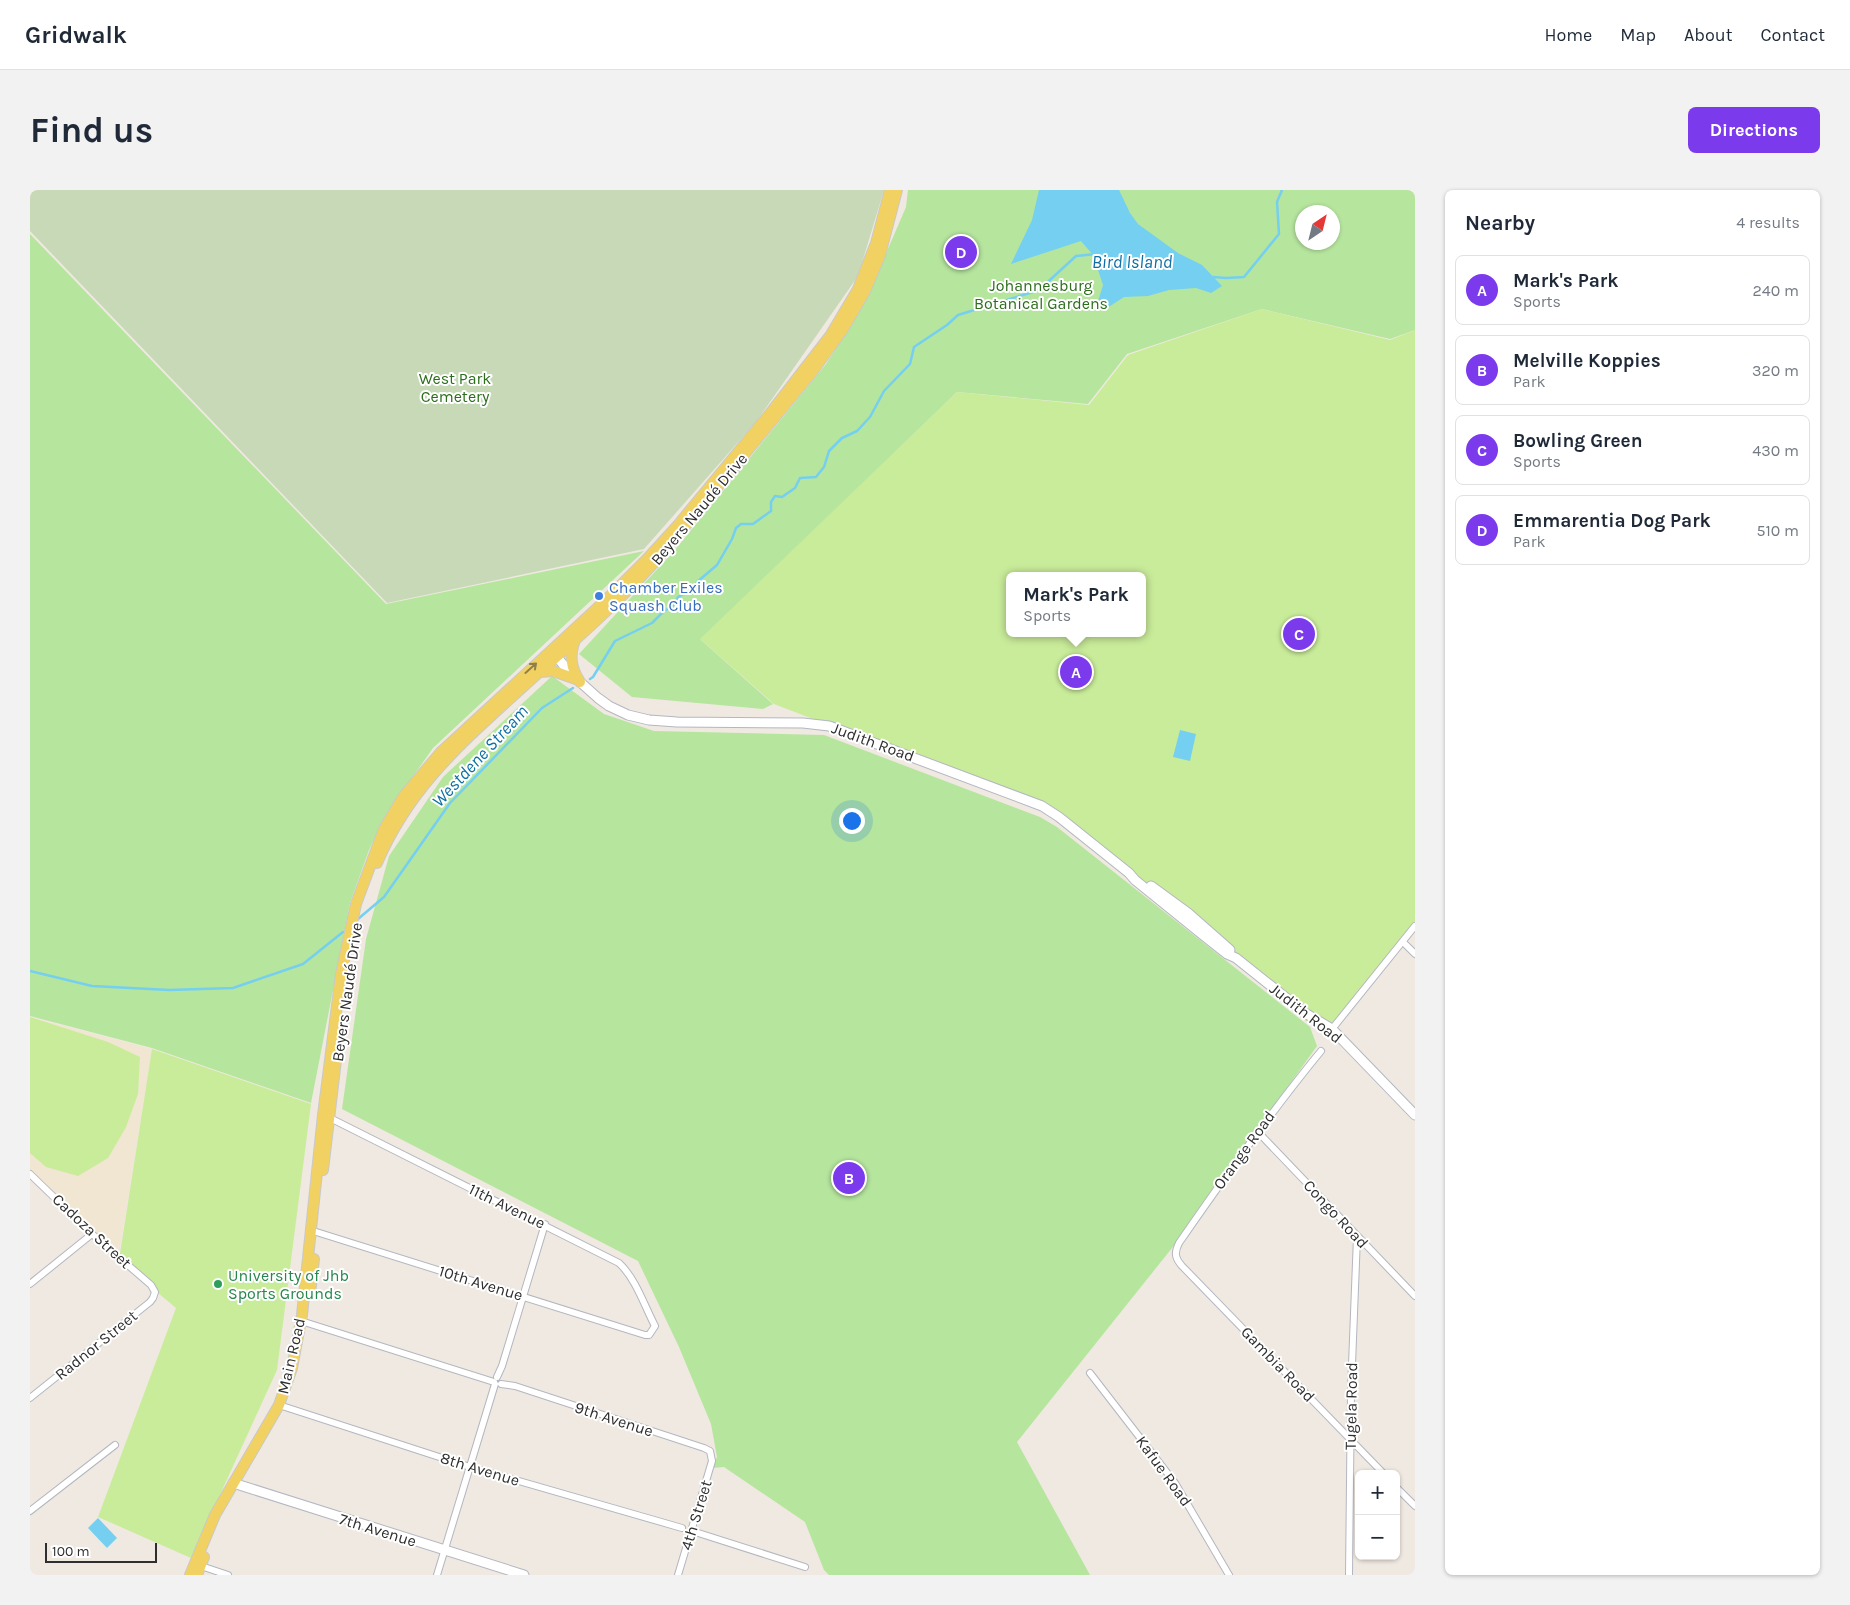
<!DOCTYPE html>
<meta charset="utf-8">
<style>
:root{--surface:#fff;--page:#f2f2f3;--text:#1f2937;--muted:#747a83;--line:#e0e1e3;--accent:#7c3aed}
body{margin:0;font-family:Karla,sans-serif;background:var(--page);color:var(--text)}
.controls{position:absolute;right:15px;bottom:15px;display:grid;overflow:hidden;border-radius:8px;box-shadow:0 1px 4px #0004}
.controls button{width:45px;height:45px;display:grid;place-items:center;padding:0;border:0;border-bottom:1px solid var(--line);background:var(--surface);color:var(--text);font:25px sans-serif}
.compass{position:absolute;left:1265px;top:15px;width:45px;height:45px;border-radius:50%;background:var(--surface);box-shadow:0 1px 4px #0004;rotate:35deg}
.scale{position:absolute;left:15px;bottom:12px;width:112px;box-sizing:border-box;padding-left:5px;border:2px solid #2e2e2e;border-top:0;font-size:14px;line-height:18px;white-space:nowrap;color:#2e2e2e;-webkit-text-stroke:4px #fff;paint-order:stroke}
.you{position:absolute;left:821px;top:630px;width:18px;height:18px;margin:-12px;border:4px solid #fff;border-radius:50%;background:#1a73e8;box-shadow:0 0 0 8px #1a73e833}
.badge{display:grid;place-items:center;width:32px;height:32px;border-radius:50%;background:var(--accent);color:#fff;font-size:16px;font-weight:700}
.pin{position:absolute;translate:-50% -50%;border:2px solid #fff;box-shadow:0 1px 5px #0006}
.popup{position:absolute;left:976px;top:382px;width:140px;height:65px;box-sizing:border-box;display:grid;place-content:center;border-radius:8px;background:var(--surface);filter:drop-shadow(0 1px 4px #0005);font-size:16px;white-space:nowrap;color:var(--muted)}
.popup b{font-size:19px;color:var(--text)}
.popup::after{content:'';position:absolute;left:50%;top:100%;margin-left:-10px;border:10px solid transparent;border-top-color:var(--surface)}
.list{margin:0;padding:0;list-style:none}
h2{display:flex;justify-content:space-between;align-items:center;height:65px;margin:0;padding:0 20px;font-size:21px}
h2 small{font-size:16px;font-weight:400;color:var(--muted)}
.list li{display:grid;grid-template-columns:32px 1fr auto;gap:15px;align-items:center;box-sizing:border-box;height:70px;margin:0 10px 10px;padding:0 10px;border:1px solid var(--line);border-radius:8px}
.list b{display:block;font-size:19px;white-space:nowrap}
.list p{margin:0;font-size:16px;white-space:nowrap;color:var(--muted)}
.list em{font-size:16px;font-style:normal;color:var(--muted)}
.map{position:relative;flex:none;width:1385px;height:1385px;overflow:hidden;border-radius:8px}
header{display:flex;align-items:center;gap:30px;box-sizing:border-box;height:70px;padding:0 25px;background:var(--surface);border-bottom:1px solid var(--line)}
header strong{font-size:24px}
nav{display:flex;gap:28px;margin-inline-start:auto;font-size:18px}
.intro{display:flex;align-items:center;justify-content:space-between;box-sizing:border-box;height:120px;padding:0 30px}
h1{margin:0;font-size:35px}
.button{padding:12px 22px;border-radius:8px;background:var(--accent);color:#fff;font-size:18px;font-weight:700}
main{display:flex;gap:30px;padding:0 30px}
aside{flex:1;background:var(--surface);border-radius:8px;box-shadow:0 1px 4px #0004}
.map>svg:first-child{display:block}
.education{fill:#f0e6d1}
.green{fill:#b6e59e;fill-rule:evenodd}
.cemetery{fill:#c8d9b8}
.pitch{fill:#c9ec9a;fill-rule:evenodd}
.water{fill:#75cff0}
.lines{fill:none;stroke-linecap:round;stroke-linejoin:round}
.stream{stroke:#75cff0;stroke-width:2.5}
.street-casing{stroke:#b4b7c1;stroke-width:8}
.secondary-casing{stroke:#b4b7c1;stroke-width:11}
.primary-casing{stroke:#c9c9c9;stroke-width:12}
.street{stroke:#fff;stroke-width:6}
.secondary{stroke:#fff;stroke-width:9}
.primary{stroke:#f2d163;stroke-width:10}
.oneway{stroke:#908048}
.shop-dot{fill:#3f7fe0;stroke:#fff;stroke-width:2}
.leisure-dot{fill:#2e9e5b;stroke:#fff;stroke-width:2}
.labels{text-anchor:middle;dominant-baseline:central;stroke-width:4;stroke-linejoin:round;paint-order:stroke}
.park-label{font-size:16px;fill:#2c6e1b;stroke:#fff}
.street-label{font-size:16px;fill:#2e2e2e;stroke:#fff}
.shop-label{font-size:16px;fill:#366cbe;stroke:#fff;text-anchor:start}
.leisure-label{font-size:16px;fill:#27864d;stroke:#fff;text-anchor:start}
.water-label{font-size:18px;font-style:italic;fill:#0d6fa3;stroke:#fff}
</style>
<header>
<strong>Gridwalk</strong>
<nav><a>Home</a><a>Map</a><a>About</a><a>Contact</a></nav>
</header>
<div class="intro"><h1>Find us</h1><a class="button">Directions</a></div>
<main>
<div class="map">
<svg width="1385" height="1385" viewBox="0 0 1385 1385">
<rect width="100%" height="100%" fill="#efe9e1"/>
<!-- education -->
<path class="education" d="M0,827L122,859L88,1070L0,982Z"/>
<!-- green -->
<g class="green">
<path d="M878,0H1385V140L1360,149L1232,119L1097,164L1058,214L927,202L671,450L743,514L733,519L602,507L549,464L645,360L796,174L823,132L845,89L876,17ZM1272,22H1302V52H1272Z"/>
<path d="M0,44L356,414L614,361L403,558L356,625L339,660L320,713L281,913L122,858L0,826Z"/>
<path d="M522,486L574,524L624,541L794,545L1010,627L1027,637L1280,837L1287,856L1142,1058L987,1252L1060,1385H799L794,1380L775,1332L694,1277L682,1278L687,1267L681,1234L649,1157L608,1071L312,919L336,749L359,666L413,587Z"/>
</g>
<!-- cemetery -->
<path class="cemetery" d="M0,0H854L828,86L726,232L614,359L357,413L0,41Z"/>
<!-- pitch -->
<g class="pitch">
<path d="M1232,119L1360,150L1385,140V733L1294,845L1004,614L744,514L670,449L927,202L1059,215L1098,165ZM980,386H1112V443H980Z"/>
<path d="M0,827L78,852L110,867L108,904L96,937L78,968L48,986L16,977L0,963Z"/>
<path d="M122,859L281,914L247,1180L161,1368L68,1327L146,1118L89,1070Z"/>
</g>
<!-- water -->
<g class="water">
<path d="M1009,0H1089L1100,23L1108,34L1148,63L1172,75L1192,96L1181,103L1166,98L1139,100L1118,106L1094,107L1074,120L1066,118L1073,95L1063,65L1051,51L981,74L1002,30Z"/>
<path d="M1150,540L1166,544L1160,571L1143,567Z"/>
<path d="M68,1328L87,1348L77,1358L58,1338Z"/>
</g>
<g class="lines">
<!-- stream -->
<g class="stream">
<path d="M1183,87L1196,88L1214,87L1249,44L1247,12L1252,0"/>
<path d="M560,489L563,487L585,451L622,433L634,421L643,416L648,407L663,399L667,392L687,375L702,349L706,338L711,334H723L741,321V312L745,306L752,307L765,298L770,288L786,287L794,277L799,261L812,248L827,241L840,227L854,201L880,174L884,157L917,135L928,125L1009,100L1046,66L1066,64"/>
<path d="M328,729L354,707L420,613L512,518L543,498"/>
<path d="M0,781L62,796L139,800L203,798L273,774L313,742"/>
</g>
<!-- street casing -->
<g class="street-casing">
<g id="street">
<path d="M1373,752L1385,764"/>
<path d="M1302,839L1385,736"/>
<path d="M1291,861C1240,923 1194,988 1149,1053C1144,1063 1145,1068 1152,1076L1354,1284"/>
<path d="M1227,941L1385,1106"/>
<path d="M0,984L62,1044L121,1095L125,1102L123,1108L120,1112L0,1208"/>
<path d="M280,1040L615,1145H619L625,1136C614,1115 606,1089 589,1073L296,926"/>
<path d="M0,1094L62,1044"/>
<path d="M271,1131L464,1192"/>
<path d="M1060,1183L1145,1293L1199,1385"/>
<path d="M467,1187L472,1176L515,1034"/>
<path d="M471,1194L485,1196L674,1258L680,1261L682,1271L648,1385"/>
<path d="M249,1215L440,1277L652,1338"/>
<path d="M1366,1297L1385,1316"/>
<path d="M0,1321L85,1255"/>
<path d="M662,1341L775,1377"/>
<path d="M168,1375L198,1385"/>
<path d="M407,1385L465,1194"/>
<path d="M1319,1385L1321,1200L1327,1047"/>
</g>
</g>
<!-- secondary casing -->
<g class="secondary-casing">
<g id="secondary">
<path d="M523,462L540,483L568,508L579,516L598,525L619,530L647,532L773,533L799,536L1012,616L1029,627L1099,683L1105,690L1173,745L1197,764L1206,768L1275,823L1302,839L1385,925"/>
<path d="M1121,696L1158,723L1200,760"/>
<path d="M203,1293L494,1385"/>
</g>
</g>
<!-- primary casing -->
<g class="primary-casing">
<g id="primary">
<path d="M652,340L782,182L813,139L835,101L850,65L867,0"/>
<path d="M545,450C539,466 541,478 550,492"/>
<path d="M510,482L523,481L546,489"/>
<path d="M347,673C380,595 435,550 496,494C545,450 595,407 638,357"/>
<path d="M293,980L308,853"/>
<path d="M280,1104L284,1069"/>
<path d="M160,1385L185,1325L249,1215L262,1178L272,1125L293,925L311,784L326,714L354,639L373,607L410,563L575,411L617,369L648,335L742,221L800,146L828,99L846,53L860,0"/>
<path d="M167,1385L174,1367"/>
</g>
</g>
<!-- street -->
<use href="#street" class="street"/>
<!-- secondary -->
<use href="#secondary" class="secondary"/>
<!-- primary -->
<use href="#primary" class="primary"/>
</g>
<!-- one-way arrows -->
<defs><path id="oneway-shaft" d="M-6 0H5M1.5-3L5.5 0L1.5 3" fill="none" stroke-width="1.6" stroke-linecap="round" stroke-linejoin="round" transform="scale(1.25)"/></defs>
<use class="oneway" href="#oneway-shaft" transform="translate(501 478) rotate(-42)"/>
<!-- markers -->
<circle class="shop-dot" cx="569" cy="406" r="5"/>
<circle class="leisure-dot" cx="188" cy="1094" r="5"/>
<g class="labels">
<!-- park labels -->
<g class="park-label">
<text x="1011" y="95">Johannesburg<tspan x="1011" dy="18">Botanical Gardens</tspan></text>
<text x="425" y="188">West Park<tspan x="425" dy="18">Cemetery</tspan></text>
</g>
<!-- street labels -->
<g class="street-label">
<text transform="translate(669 319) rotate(-50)">Beyers Naudé Drive</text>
<text transform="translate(843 552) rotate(20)">Judith Road</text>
<text transform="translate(317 802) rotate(-82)">Beyers Naudé Drive</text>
<text transform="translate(1276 823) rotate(38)">Judith Road</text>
<text transform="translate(1214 960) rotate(-54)">Orange Road</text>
<text transform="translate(477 1016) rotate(26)">11th Avenue</text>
<text transform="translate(1306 1024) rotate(47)">Congo Road</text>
<text transform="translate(62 1041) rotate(43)">Cadoza Street</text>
<text transform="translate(451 1093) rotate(17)">10th Avenue</text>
<text transform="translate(66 1155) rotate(-39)">Radnor Street</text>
<text transform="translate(261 1166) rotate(-77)">Main Road</text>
<text transform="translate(1248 1174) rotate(46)">Gambia Road</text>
<text transform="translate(1321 1216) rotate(-89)">Tugela Road</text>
<text transform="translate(584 1229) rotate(18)">9th Avenue</text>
<text transform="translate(450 1279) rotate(17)">8th Avenue</text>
<text transform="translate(1134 1281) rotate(54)">Kafue Road</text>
<text transform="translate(666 1325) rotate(-73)">4th Street</text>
<text transform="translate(348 1340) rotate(17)">7th Avenue</text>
</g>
<!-- shop labels -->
<g class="shop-label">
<text x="579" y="397">Chamber Exiles<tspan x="579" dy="18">Squash Club</tspan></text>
</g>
<!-- leisure labels -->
<g class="leisure-label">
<text x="198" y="1085">University of Jhb<tspan x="198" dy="18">Sports Grounds</tspan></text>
</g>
<!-- water labels -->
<g class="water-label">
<text x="1102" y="72">Bird Island</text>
<text transform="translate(450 566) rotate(-47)">Westdene Stream</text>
</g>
</g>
</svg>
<div class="controls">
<button>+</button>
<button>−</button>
</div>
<svg class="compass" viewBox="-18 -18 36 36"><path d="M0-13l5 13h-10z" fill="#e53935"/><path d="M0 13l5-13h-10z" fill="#747a83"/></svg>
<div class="scale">100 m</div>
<div class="you"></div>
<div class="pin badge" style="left:1046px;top:482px">A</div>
<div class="popup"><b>Mark's Park</b>Sports</div>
<div class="pin badge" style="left:819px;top:988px">B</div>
<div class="pin badge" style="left:1269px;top:444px">C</div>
<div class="pin badge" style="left:931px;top:62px">D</div>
</div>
<aside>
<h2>Nearby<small>4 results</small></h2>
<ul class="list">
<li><span class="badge">A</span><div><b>Mark's Park</b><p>Sports</p></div><em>240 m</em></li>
<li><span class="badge">B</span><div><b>Melville Koppies</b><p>Park</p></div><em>320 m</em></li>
<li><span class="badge">C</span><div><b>Bowling Green</b><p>Sports</p></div><em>430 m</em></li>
<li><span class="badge">D</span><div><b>Emmarentia Dog Park</b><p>Park</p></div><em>510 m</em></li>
</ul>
</aside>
</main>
